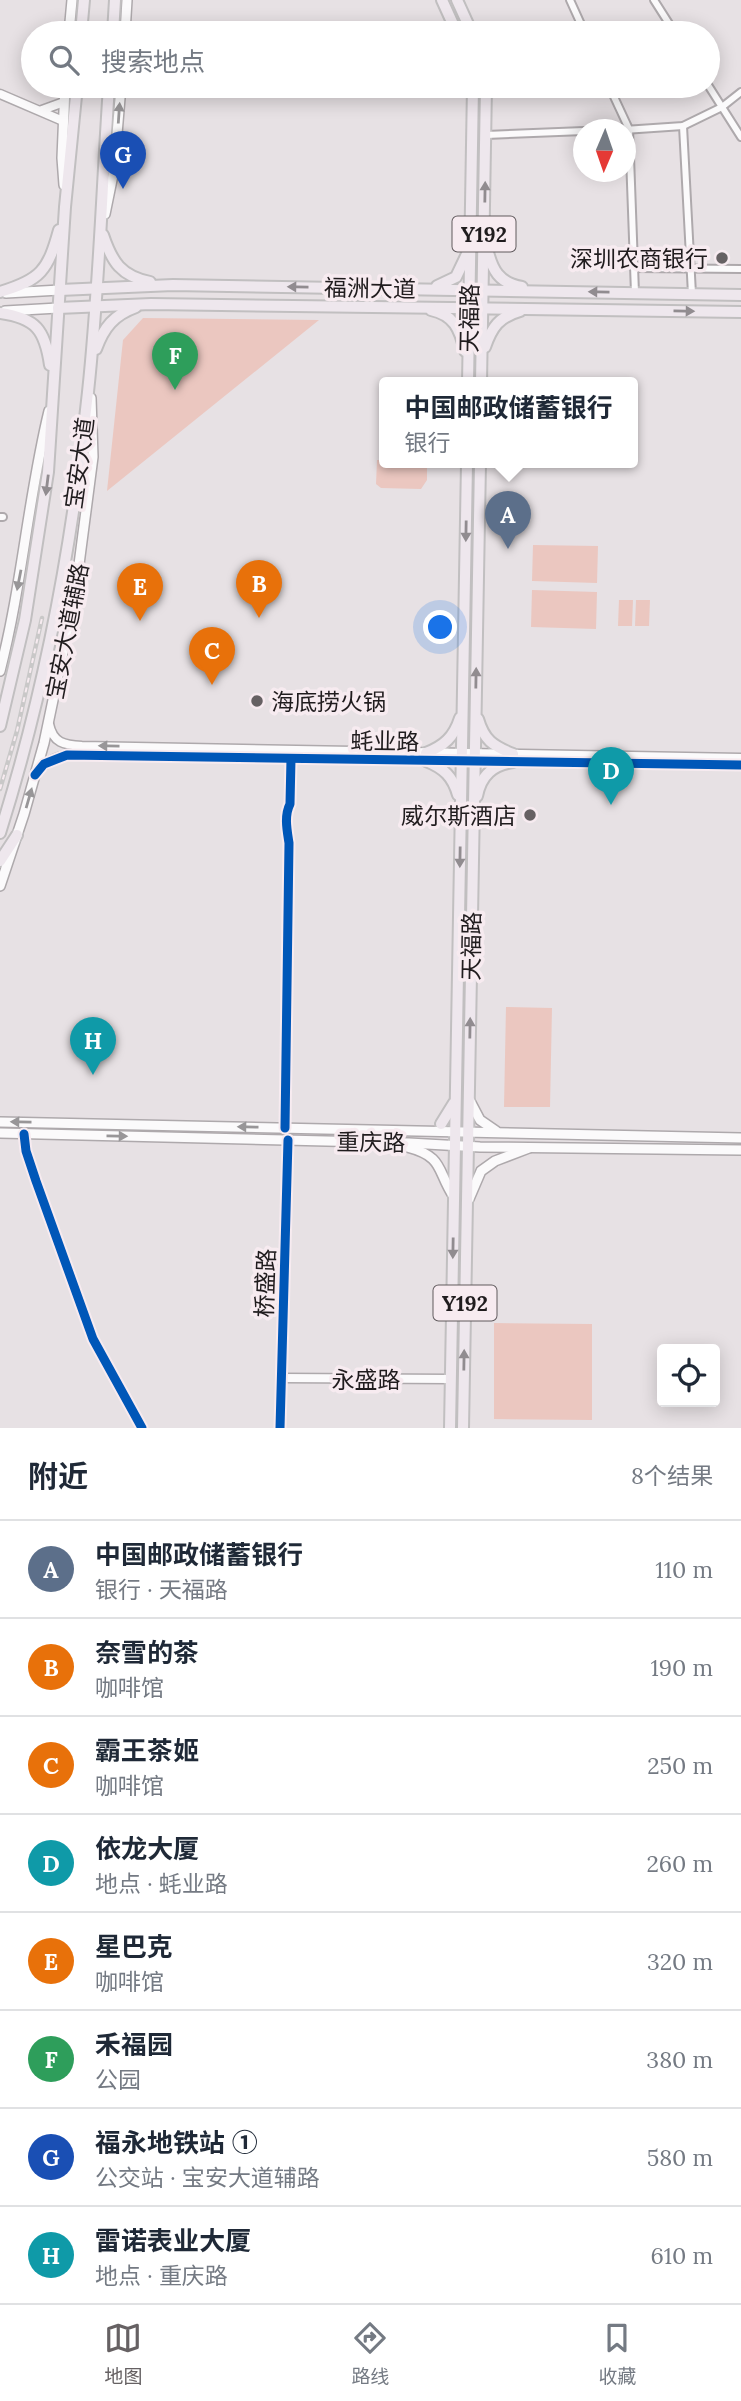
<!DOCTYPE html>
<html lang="zh">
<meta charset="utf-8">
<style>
:root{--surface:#fff;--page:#f6f6f7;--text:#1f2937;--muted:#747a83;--line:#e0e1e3;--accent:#666163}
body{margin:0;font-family:Lora,"Noto Sans SC",serif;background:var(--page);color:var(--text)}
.controls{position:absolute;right:21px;bottom:21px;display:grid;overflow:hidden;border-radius:7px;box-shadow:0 4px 18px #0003}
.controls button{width:63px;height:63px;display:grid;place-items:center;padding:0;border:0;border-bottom:2px solid var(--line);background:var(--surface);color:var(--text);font:35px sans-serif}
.compass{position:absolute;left:573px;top:119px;width:63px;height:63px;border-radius:50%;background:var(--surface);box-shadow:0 4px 18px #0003;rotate:182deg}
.you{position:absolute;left:441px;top:628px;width:24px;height:24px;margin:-18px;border:5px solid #fff;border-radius:50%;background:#1a73e8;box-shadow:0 0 0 10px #1a73e833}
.badge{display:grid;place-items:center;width:46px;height:46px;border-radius:50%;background:var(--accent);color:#fff;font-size:23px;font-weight:700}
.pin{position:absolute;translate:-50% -58px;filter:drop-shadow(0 2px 4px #0008)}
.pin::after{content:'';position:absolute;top:37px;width:24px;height:21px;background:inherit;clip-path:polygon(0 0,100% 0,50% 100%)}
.popup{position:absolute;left:379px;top:377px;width:259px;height:91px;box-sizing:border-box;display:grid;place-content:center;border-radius:7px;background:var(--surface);filter:drop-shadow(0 2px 5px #0005);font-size:23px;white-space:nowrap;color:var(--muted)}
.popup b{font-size:26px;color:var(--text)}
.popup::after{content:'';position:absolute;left:50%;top:100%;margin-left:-14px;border:14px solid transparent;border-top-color:var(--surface)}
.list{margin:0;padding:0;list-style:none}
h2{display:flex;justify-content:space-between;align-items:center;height:91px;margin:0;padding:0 28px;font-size:30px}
h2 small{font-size:23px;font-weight:400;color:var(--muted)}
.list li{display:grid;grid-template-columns:46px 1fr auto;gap:21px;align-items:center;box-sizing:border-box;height:98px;padding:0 28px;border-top:2px solid var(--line)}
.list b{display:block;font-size:26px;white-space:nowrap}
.list p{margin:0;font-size:23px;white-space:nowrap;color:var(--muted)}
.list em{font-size:23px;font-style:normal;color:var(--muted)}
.icon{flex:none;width:38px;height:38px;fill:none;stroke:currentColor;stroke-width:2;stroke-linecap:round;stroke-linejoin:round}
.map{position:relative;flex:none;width:741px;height:1428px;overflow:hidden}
.search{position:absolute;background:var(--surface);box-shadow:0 4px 18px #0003;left:21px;right:21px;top:21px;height:77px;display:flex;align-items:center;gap:18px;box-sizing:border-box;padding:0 24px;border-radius:38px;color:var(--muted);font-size:26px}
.sheet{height:875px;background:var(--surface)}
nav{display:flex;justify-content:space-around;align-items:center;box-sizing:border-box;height:98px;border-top:2px solid var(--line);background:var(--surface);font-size:19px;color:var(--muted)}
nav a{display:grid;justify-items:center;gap:4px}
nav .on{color:var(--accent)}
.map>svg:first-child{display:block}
.green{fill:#ebc7c0}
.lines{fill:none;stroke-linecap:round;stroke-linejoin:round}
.minor-casing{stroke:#aea9ac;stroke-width:10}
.tertiary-casing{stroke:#aea9ac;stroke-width:11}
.secondary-casing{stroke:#aea9ac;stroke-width:12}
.primary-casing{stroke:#c1bfc0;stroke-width:14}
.minor{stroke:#fbfafb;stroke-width:6}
.tertiary{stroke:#fbfafb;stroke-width:8}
.secondary{stroke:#fbfafb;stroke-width:9}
.primary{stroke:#eee7ed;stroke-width:10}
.rail-casing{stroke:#c9c8c8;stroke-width:4.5}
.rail{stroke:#f7ebf0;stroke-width:2;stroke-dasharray:5;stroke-linecap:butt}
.cycleway-casing{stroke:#f7ebf0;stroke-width:13}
.cycleway{stroke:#0057b8;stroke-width:9}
.oneway{fill:#989698}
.oneway2{fill:#918c90}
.poi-dot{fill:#666163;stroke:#f7ebf0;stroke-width:2.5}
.labels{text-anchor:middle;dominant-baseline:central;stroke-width:7;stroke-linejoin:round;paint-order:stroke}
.shield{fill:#f7ebf0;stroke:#605a5d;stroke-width:2}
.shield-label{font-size:21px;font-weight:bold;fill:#201c1e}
.poi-label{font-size:23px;fill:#201c1e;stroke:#f7ebf0;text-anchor:end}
.street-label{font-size:23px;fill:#201c1e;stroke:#f7ebf0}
</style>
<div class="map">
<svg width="741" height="1428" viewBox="0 0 741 1428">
<rect width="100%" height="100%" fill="#e7e1e4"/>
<!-- green -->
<g class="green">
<path d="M143,318L319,320L107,491L123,340Z"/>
<path d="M377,460H384V463H427V480L421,489L381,488L376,484Z"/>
<path d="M533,545L598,546L597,583L532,581Z"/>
<path d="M532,590L597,592L596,629L531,627Z"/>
<path d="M619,600H633L632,626H618Z"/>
<path d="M636,600H650L649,626H635Z"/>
<path d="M506,1007L552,1008L550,1107H504Z"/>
<path d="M494,1323L592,1324V1420L494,1419Z"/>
</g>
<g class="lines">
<!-- minor casing -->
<g class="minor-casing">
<g id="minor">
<path d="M570,0L585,33"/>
<path d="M654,0L675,33"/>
<path d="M708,85L741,137"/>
<path d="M609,86L629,129L635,293"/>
<path d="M683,126L692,294"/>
<path d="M624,130L683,126L722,107L741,92"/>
<path d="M486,135L584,131"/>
<path d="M634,268L741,269"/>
<path d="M0,517H3"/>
<path d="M24,1134L26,1151L36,1181L93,1339L142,1428"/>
<path d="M280,1428L288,1140"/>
</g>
</g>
<!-- tertiary casing -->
<g class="tertiary-casing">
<g id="tertiary">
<path d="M0,94L63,121"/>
<path d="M42,110L64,102"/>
<path d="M49,724C53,743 64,745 82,746L741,758"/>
<path d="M37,773C45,762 54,757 67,755L741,765"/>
<path d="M285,1128L289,843C287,830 284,816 290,804L291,759"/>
<path d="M282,1378L451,1379"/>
</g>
</g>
<!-- secondary casing -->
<g class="secondary-casing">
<g id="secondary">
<path d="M69,33L72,0"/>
<path d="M125,33L127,0"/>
<path d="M64,185L62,158L65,86"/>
<path d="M105,214L114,170L121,86"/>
<path d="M6,293L60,290"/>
<path d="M5,311L58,308"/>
<path d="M0,671C22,586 28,497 49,411"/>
<path d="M0,886L24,814L44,743L75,595L93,457L91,398"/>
<path d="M470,1101L480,1120L496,1131"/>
<path d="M0,1122L741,1138"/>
<path d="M0,1133L409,1143L480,1147L741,1150"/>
<path d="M407,1147C445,1157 436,1170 454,1197"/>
<path d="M469,1199L481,1171L495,1161L529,1148"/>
</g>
</g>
<!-- primary casing -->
<g class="primary-casing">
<g id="primary">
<path d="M442,0L457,33"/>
<path d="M457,0L472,33"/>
<path d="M81,33L84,0"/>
<path d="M113,33L115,0"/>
<path d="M103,235C112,262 121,276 150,282"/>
<path d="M487,248C492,270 499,283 522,287"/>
<path d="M437,286L456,277L467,254"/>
<path d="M60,290L173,285L741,295"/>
<path d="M0,292C41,280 48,270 59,230"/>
<path d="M58,308L151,304L741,312"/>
<path d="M431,310C454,315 460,329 465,351"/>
<path d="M0,313C36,318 45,330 50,365"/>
<path d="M485,347C492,327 499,317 520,311"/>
<path d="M96,349C104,327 114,315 136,307"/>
<path d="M468,383L473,86"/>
<path d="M481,383L486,86"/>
<path d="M478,719C484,740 493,746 513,754"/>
<path d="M0,726L25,620L48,472L65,207L77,86"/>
<path d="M426,753C444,746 454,737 460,718"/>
<path d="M426,761C444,768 453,777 458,795"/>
<path d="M477,796C481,775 493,765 513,762"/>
<path d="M0,833C45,690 73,541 88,392C99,290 102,188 109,86"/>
<path d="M0,861L17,835"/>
<path d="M441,1124L454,1103"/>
<path d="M450,1428L467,463"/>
<path d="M463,1428L480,463"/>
</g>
</g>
<!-- minor -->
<use href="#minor" class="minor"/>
<!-- tertiary -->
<use href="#tertiary" class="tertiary"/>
<!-- secondary -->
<use href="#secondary" class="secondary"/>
<!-- primary -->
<use href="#primary" class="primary"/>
<!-- rail casing -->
<g class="rail-casing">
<path id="rail" d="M0,789L17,731L42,618"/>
</g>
<!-- rail -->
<use href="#rail" class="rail"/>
<!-- cycleway casing -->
<g class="cycleway-casing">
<g id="cycleway">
<path d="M35,775L44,764L67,755L741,765"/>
<path d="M285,1128L289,843C287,830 284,816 290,804L291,759"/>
<path d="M24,1134L26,1151L36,1181L93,1339L142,1428"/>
<path d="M280,1428L288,1140"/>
</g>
</g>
<!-- cycleway -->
<use href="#cycleway" class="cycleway"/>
</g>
<!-- one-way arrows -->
<defs><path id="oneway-solid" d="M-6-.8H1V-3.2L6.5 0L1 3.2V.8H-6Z" transform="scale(1.75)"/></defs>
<g class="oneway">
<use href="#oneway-solid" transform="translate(119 113) rotate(-86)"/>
<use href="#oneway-solid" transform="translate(19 580) rotate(101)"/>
<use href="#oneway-solid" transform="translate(109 746) rotate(-179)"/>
<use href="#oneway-solid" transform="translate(29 798) rotate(-74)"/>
<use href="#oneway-solid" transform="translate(21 1122) rotate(-179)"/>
<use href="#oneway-solid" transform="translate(248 1127) rotate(-179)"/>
<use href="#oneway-solid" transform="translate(117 1136) rotate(1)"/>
</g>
<g class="oneway2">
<use href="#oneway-solid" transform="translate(485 192) rotate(-89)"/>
<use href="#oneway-solid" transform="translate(298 287) rotate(-179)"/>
<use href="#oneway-solid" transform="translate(599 292) rotate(-179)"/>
<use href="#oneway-solid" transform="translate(684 311) rotate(1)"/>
<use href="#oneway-solid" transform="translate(47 485) rotate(97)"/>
<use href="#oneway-solid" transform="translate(466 531) rotate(91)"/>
<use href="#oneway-solid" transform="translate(476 678) rotate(-89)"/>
<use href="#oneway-solid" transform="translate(460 857) rotate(91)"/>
<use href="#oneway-solid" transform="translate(470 1028) rotate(-89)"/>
<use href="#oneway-solid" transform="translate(453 1248) rotate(91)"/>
<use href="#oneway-solid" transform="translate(464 1360) rotate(-89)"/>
</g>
<!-- markers -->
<g class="poi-dot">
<circle cx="722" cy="258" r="7"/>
<circle cx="257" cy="701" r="7"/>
<circle cx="530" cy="815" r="7"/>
</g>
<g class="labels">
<!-- shield labels -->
<g class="shield">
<rect x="452.5" y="216.5" width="63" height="35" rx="5"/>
<rect x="433.5" y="1285.5" width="63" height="35" rx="5"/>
</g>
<g class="shield-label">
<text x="484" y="234">Y192</text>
<text x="465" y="1303">Y192</text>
</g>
<!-- poi labels -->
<g class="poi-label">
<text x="708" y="258">深圳农商银行</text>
<text x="271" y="701" text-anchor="start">海底捞火锅</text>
<text x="516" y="815">威尔斯酒店</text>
</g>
<!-- street labels -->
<g class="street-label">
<text transform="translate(370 288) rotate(1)">福洲大道</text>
<text transform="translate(469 318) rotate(-89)">天福路</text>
<text transform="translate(79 463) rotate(-82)">宝安大道</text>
<text transform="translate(67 631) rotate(-79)">宝安大道辅路</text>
<text transform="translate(385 741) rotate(1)">蚝业路</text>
<text transform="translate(471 946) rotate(-89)">天福路</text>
<text transform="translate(371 1142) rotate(1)">重庆路</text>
<text transform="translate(265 1283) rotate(-88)">桥盛路</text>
<text x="366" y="1379">永盛路</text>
</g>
</g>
</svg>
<div class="controls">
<button><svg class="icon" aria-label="locate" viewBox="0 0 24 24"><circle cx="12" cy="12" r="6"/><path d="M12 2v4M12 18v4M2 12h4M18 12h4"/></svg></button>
</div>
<svg class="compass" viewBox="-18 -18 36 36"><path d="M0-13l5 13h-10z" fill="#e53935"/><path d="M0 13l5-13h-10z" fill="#747a83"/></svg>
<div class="you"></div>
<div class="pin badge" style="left:508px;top:549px;background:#5c6f8a">A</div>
<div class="popup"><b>中国邮政储蓄银行</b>银行</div>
<div class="pin badge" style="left:259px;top:618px;background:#e8710a">B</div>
<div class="pin badge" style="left:212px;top:685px;background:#e8710a">C</div>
<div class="pin badge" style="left:611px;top:805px;background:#0f9aa8">D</div>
<div class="pin badge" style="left:140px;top:621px;background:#e8710a">E</div>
<div class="pin badge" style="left:175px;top:390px;background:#2e9e5b">F</div>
<div class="pin badge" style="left:123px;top:189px;background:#1a4fb4">G</div>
<div class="pin badge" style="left:93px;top:1075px;background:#0f9aa8">H</div>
<div class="search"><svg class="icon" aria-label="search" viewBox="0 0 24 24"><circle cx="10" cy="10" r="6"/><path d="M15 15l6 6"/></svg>搜索地点</div>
</div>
<section class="sheet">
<h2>附近<small>8个结果</small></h2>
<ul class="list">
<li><span class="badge" style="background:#5c6f8a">A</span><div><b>中国邮政储蓄银行</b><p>银行 · 天福路</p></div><em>110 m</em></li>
<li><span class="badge" style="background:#e8710a">B</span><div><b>奈雪的茶</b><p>咖啡馆</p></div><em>190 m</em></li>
<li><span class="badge" style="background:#e8710a">C</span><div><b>霸王茶姬</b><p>咖啡馆</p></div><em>250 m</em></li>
<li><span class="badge" style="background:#0f9aa8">D</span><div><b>依龙大厦</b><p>地点 · 蚝业路</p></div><em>260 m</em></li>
<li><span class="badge" style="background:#e8710a">E</span><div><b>星巴克</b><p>咖啡馆</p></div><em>320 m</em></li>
<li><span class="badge" style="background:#2e9e5b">F</span><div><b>禾福园</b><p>公园</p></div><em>380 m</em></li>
<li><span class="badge" style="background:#1a4fb4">G</span><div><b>福永地铁站 ①</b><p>公交站 · 宝安大道辅路</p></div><em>580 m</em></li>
<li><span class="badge" style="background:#0f9aa8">H</span><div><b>雷诺表业大厦</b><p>地点 · 重庆路</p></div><em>610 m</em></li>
</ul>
</section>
<nav>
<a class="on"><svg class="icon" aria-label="map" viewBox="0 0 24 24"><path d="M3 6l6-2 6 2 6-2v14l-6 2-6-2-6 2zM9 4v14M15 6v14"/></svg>地图</a>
<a><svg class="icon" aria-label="directions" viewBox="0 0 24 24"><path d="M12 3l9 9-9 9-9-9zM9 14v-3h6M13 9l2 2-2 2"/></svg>路线</a>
<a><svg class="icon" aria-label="saved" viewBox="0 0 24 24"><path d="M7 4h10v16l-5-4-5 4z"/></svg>收藏</a>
</nav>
